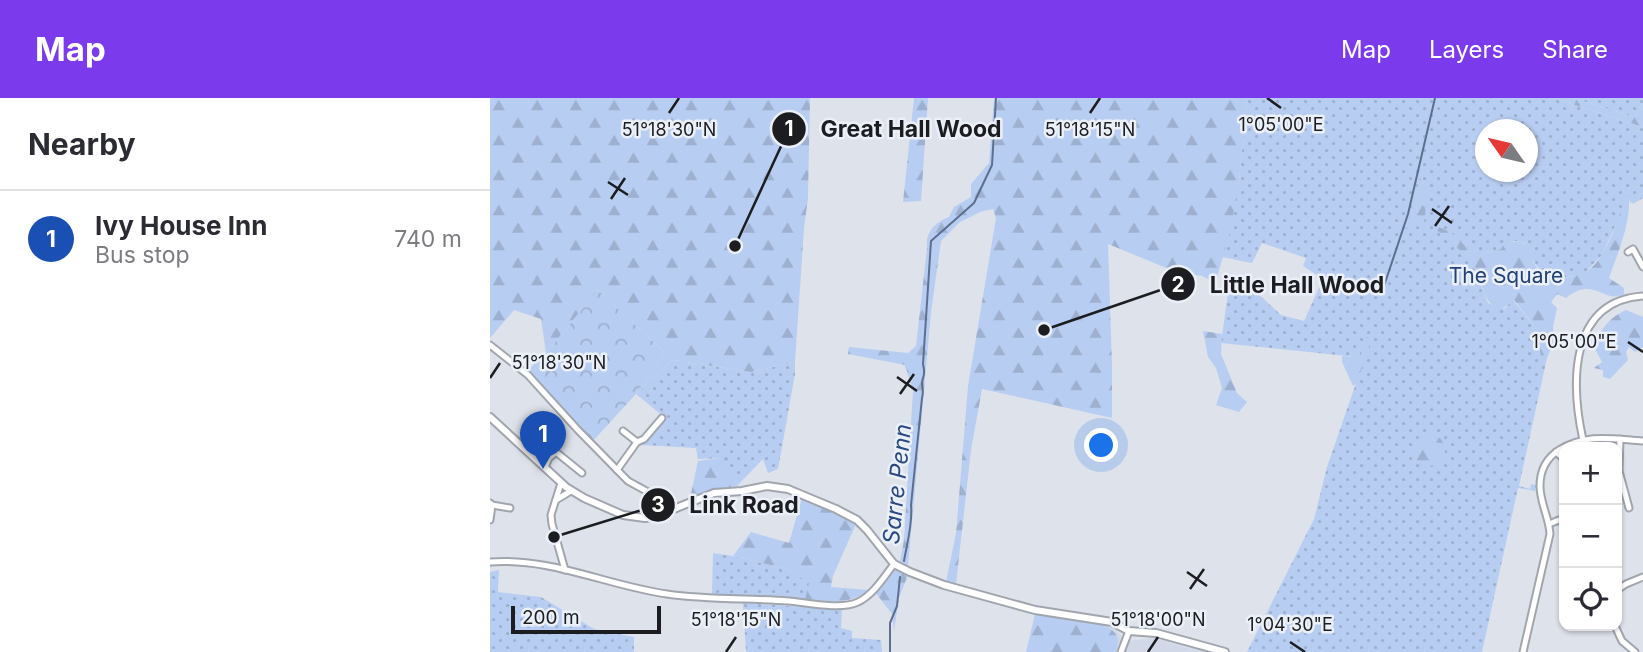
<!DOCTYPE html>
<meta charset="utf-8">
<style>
:root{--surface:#fff;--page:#f2f2f3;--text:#2b2b33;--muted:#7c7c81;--line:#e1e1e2;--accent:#7c3aed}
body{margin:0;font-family:Inter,sans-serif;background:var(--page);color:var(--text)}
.controls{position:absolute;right:21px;bottom:21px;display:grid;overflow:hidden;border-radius:14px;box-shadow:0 2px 5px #0004}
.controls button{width:63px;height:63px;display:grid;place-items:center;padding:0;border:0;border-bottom:2px solid var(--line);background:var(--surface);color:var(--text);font:35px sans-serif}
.compass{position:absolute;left:985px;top:21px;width:63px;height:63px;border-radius:50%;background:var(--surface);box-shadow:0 2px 5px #0004;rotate:304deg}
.scale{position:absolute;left:21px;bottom:18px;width:150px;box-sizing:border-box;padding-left:7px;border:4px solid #1b1d20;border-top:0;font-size:19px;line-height:24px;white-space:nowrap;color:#1b1d20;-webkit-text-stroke:5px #ebf0f8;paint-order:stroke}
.you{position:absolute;left:612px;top:348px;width:24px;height:24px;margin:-18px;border:5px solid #fff;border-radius:50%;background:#1a73e8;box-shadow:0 0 0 10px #1a73e833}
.badge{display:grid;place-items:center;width:46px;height:46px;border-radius:50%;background:var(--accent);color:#fff;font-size:23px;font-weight:700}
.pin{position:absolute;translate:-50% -58px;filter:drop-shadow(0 2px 4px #0008)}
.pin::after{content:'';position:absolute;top:37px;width:24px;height:21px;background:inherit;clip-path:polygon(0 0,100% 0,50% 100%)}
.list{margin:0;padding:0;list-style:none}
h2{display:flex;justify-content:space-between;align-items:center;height:91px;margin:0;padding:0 28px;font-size:30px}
h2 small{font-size:23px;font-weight:400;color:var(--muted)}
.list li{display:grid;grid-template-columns:46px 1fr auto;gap:21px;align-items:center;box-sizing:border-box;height:98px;padding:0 28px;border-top:2px solid var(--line)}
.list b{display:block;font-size:26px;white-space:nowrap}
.list p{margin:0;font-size:23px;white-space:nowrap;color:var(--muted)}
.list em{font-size:23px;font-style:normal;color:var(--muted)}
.icon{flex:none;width:38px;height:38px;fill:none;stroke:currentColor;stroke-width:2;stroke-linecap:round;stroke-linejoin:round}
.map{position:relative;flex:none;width:1153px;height:554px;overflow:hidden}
header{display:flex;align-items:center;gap:42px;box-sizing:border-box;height:98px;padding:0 35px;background:var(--accent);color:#fff}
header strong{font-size:33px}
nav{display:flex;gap:38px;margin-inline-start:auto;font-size:24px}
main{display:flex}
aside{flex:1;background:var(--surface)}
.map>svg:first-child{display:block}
.built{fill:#d1d9e8}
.grass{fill:url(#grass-dots);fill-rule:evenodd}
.forest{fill:url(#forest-firs)}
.park{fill:url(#park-crowns)}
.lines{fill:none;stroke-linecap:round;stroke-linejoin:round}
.stream{stroke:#5d6f8f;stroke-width:2}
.minor-casing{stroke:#a1a6ae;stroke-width:9}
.tertiary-casing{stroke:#a1a6ae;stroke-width:10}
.minor{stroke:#fff;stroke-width:5}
.tertiary{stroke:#fff;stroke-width:6}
.ticks{fill:none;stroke:#1b1d20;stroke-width:2.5}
.labels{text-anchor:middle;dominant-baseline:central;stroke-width:5;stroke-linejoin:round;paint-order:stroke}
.park-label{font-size:21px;fill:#224179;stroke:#ebf0f8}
.water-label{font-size:23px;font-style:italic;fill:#294881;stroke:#ebf0f8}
.ticks-label{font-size:18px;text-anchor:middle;fill:#1b1d20;stroke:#ebf0f8;stroke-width:5;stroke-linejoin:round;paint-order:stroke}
.leader{fill:none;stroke:#1b1d20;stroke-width:2.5}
.callout-dot{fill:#1b1d20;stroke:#ebf0f8;stroke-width:2.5}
.mark-label{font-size:21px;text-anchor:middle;font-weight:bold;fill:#fff}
.callout-label{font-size:23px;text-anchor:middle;font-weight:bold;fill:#1b1d20;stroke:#ebf0f8;stroke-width:5;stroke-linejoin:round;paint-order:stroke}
</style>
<header>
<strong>Map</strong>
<nav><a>Map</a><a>Layers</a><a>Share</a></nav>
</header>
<main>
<aside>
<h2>Nearby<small></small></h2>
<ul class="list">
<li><span class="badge" style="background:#1a4fb4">1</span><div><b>Ivy House Inn</b><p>Bus stop</p></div><em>740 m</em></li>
</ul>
</aside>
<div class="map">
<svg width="1153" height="554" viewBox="0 0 1153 554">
<defs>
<pattern id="grass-dots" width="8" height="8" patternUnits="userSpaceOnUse" patternTransform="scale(1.75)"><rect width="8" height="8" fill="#b8cdf2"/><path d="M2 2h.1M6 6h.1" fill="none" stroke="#9eb0cf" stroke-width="1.8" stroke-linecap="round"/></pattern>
<pattern id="forest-firs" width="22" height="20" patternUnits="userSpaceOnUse" patternTransform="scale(1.75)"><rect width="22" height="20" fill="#b8cdf2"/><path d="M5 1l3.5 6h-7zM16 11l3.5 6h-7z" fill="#9eb0cf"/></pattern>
<pattern id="park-crowns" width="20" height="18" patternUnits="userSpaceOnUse" patternTransform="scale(1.75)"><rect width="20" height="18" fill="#b8cdf2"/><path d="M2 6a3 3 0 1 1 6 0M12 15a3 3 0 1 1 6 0" fill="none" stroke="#9eb0cf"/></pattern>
</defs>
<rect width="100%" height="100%" fill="#dee3eb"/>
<!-- built -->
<path class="built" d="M573,520L611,526L623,530L637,543L663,540L702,551L729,554H536Z"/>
<!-- grass -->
<g class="grass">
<path d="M757,0H1063L1153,29V100L1143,106L1142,104L1140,105L1139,98L1112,157L1094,176L1063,182C1046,169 1043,166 1036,145L1024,143L1011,151L992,156L988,160L959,133L983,167L998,205L1014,211L1023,202L1048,233L1057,260L1029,388L1040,391L1041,386L1046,387L1045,393L1028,390L992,554H757L824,421L837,369L864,291L876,260L731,245L739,188L763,191L791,217L814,223L833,181L813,168L816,160L772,145L762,165L732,159L749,84ZM996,32H1038V74H996Z"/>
<path d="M1083,0H1153V6L1144,19Z"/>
<path d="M182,262L261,274L305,264V276L288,371L278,375L273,361L247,388L237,360L208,361L206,350L151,347L174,319L146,296Z"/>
<path d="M223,455L243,458L297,471L320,485L315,501L222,496Z"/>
<path d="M9,472L8,494L51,499L104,531L144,539V554H0V474Z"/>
<path d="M253,505L352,511L351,530L362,533V540L391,542L392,554H256Z"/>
</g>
<!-- forest -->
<g class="forest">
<path d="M0,0H320L318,100L314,131L305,264L261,274L182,262L146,296L175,255L108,192L56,255L51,221L24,212L0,240Z"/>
<path d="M424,0H438L431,103L413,104Z"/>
<path d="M504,0H757L749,84L740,134L726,183L718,181L712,178L686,174L618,146L622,267V320L492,291L481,352L466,486L456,484L466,435L478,288L506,120L503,111L490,114L470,124L451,143L441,215L418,468L410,463L414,442L423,293L415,267L358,256L359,249L418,255L426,248L437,150C435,134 445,124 459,119L464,109L481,99V86L499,65Z"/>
<path d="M1063,0H1083L1144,19L1153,6V29Z"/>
<path d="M930,80L937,95L934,127L916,131Z"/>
<path d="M1139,96C1141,125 1129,152 1119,180L1134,190V196C1114,207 1104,177 1076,200L1067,196L1061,204L1067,210L1063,229L1065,241L1057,260L1051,259L1048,233L1024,202L1011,212C990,205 994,181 982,166C973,153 952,137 940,126L959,133L988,159L992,156L1011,151L1014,146C1024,143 1032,142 1041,149C1041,168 1048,172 1063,182C1072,180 1082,179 1091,176C1109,171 1122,138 1128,121C1132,112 1132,104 1139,96Z"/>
<path d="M1136,212L1153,219V249L1145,254L1139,249L1136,254L1138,262L1120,281L1113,279V272L1104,270L1112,264L1104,249C1109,232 1120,219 1136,212Z"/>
<path d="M713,233L732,236L731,256L747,295L757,304L749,314L726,307L732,290L726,270L718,259Z"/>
<path d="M877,239L881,241L876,260L866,286L863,288L852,264V258L870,259Z"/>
<circle cx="939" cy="352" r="16"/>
<path d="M237,359L247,388L227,391L200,400L208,363Z"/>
<path d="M312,400L345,414L366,426L343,478L341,489L379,492C358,508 339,503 315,501L319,485L297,471L243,458L261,434L299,445Z"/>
<path d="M404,470L418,477L409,500L404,533L402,516L385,494Z"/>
<path d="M545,516C561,518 613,522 623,533C630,539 628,546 626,554H536Z"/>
</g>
<!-- park -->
<path class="park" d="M108,192L175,255L146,296L101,345L37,273L56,255Z"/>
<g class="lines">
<!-- stream -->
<g class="stream">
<path d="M894,188L918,116L945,0"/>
<path d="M414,463C417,445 423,425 421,407L432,300C434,293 432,291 432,285C433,276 436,278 433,266L441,143L484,105L502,67L506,0"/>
<path d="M400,554V525L407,508L410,479"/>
</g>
<!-- minor casing -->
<g class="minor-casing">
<g id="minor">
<path d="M1138,154L1143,151L1153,169"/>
<path d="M0,247L38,277L87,331L138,383L187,410"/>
<path d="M133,333L147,344"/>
<path d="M1130,341L1129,373L1139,410"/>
<path d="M1093,342C1081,287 1078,203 1153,198"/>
<path d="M1066,354L1074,361"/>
<path d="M55,369L59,360L66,354L92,375"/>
<path d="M127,372L147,344L154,341L172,320"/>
<path d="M71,385L61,417L62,426L75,472"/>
<path d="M66,402L81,393"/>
<path d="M2,407L20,410"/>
<path d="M0,422L2,407L0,405"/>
<path d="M1059,426L1074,420"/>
<path d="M0,464C61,459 118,488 177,496C218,502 259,500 299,503C318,505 352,512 368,504C383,497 394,479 404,466"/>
<path d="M1127,492L1136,486L1153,479"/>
<path d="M1125,528L1132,543L1145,554"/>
<path d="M631,554L639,533"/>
<path d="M1033,554L1060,436C1059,419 1050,405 1050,388C1050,373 1055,361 1069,352C1097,335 1122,341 1153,343"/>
</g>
</g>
<!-- tertiary casing -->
<g class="tertiary-casing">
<path id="tertiary" d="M0,319L76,389L94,400L133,417L155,420L166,418L224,395L252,393L277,388L298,391L346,411L367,422L377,432L404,466L420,474L454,487L545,512L622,524L639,533L666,535L735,554"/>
</g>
<!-- minor -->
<use href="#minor" class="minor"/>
<!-- tertiary -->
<use href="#tertiary" class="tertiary"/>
</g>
<!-- ticks -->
<path class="ticks" d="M777,0L791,10M179,15L189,0M600,15L610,0M118,84L138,97M121,101L135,80M942,111L962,125M945,128L959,108M1138,244L1153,254M407,279L427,293M0,280L10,265M410,296L424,276M697,474L717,488M700,491L714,471M800,544L815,554M236,554L246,539M658,554L668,539"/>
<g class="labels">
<!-- park labels -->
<g class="park-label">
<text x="1016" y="177">The Square</text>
</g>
<!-- water labels -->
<g class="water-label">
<text transform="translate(407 386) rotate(-84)">Sarre Penn</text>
</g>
</g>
<g class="ticks-label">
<text x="791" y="33">1°05'00"E</text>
<text x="179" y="38">51°18'30"N</text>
<text x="600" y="38">51°18'15"N</text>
<text x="1084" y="250">1°05'00"E</text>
<text x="69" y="271">51°18'30"N</text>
<text x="246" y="528">51°18'15"N</text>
<text x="668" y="528">51°18'00"N</text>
<text x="800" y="533">1°04'30"E</text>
</g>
<!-- callouts -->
<path class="leader" d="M245 148L299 31M554 232L688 186M64 439L168 407"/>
<g class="callout-dot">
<circle cx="245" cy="148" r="7"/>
<circle cx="554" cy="232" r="7"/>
<circle cx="64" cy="439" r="7"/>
<circle cx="299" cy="31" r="18"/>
<circle cx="688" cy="186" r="18"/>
<circle cx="168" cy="407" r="18"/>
</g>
<g class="mark-label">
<text x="299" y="38">1</text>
<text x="688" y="194">2</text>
<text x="168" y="414">3</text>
</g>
<g class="callout-label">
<text x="421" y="39">Great Hall Wood</text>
<text x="807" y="195">Little Hall Wood</text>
<text x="254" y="415">Link Road</text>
</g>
</svg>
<div class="controls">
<button>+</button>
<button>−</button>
<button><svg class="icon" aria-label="locate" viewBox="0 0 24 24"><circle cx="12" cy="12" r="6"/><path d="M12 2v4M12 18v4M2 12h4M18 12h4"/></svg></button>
</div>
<svg class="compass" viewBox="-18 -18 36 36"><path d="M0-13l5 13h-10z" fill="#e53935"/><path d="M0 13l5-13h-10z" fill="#7c7c81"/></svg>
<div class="scale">200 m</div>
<div class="you"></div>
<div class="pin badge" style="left:53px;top:371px;background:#1a4fb4">1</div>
</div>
</main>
